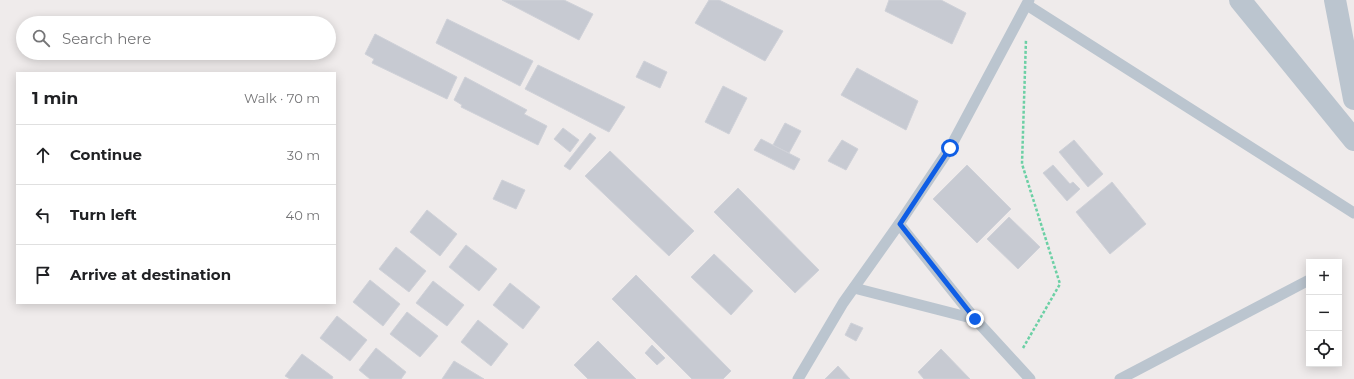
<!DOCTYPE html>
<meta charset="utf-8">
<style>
:root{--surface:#fff;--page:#f6f6f6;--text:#202124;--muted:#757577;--line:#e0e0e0}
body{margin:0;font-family:Montserrat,sans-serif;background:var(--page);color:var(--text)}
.controls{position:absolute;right:12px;bottom:12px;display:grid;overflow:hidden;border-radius:0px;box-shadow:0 2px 10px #0003}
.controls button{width:36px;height:36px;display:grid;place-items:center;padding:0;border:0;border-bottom:1px solid var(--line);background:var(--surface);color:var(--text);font:20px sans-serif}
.stop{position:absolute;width:12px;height:12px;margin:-9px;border:3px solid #0f5ee5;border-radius:50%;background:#fff}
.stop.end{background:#0f5ee5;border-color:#fff;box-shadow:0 1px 4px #0008}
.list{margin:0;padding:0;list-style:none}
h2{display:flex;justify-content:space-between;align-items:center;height:52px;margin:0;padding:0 16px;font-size:17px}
h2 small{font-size:13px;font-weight:400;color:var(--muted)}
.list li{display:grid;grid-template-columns:26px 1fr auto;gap:12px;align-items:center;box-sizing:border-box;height:60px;padding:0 16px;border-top:1px solid var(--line)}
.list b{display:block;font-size:15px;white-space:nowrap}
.list em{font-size:13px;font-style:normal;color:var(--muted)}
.icon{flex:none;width:22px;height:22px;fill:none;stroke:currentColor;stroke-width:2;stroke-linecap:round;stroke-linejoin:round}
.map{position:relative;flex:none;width:1354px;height:379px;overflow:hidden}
.search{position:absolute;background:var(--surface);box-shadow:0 2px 10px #0003;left:16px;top:16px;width:320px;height:44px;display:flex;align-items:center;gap:10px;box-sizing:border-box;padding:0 14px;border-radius:22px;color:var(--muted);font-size:15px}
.panel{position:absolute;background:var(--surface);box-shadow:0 2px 10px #0003;left:16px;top:72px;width:320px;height:232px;border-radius:0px}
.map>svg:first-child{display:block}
.building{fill:#c7cad2;stroke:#cfd1d8}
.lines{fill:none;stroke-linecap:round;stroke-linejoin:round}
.path{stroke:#6cd0a5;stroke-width:2.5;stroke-dasharray:3 2;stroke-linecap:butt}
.lane{stroke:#bbc5cf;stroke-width:11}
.street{stroke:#bbc5cf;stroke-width:22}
.route{stroke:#0f5ee5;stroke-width:5}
</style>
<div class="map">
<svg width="1354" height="379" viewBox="0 0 1354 379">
<rect width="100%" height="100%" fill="#efebeb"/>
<!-- building -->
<g class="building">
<path d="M502,0H564L593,14L579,40Z"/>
<path d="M709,0H719L783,31L765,61L695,23Z"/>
<path d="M889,0H941L966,13L952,44L885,11Z"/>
<path d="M447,19L533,61L520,86L436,43Z"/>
<path d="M375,34L457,77L447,99L372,63L374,59L365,54Z"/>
<path d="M644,61L667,72L660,88L636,77Z"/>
<path d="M538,65L625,107L609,132L525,89Z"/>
<path d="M857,68L918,101L906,130L841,95Z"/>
<path d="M465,77L527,110L524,114L547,126L538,145L461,107L462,105L454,100Z"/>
<path d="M723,86L747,98L729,134L705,122Z"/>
<path d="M785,123L801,131L789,153L773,145Z"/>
<path d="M563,128L579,140L570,152L554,139Z"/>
<path d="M590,133L596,138L570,170L564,166Z"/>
<path d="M761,139L800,159L794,170L754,150Z"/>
<path d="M842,140L858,149L846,170L828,161Z"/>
<path d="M1074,140L1103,174L1088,187L1059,152Z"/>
<path d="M610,151L694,231L669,256L585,176Z"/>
<path d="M967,165L1011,209L977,243L933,199Z"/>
<path d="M1053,165L1070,184L1073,182L1080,189L1067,201L1043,173Z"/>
<path d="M502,180L525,190L516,209L493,199Z"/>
<path d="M1112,182L1146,224L1110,254L1076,212Z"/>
<path d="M738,188L819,270L795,293L714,212Z"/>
<path d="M427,210L457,234L440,256L410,232Z"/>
<path d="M1009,217L1040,247L1018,269L987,239Z"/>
<path d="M466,245L497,269L479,291L449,267Z"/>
<path d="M396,247L426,271L409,292L379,269Z"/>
<path d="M714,254L753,291L731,315L691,277Z"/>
<path d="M636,275L731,371L723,379H692L612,299Z"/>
<path d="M370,280L400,304L383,326L353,302Z"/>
<path d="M433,281L464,305L447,326L416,303Z"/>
<path d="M510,283L540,307L523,329L493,305Z"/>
<path d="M407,312L438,336L420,357L390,334Z"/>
<path d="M337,316L367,340L350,361L320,338Z"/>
<path d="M478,320L508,344L491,366L461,342Z"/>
<path d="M851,323L863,328L856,341L845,335Z"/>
<path d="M598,341L636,379H588L574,365Z"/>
<path d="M652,345L665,358L657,365L645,353Z"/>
<path d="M376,348L406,372L401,379H370L359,370Z"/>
<path d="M941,349L970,379H924L918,372Z"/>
<path d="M302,354L333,377L332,379H290L285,376Z"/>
<path d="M454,361L484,379H442Z"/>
<path d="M838,366L850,379H825Z"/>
</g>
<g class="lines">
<!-- path -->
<path class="path" d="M1023,348L1060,284L1022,164L1026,39"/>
<!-- lane -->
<g class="lane">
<path d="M1027,5L1354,213"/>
<path d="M899,224L975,319L1030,379"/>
<path d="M854,288L975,319"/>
<path d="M798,379L843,303L899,224L950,148L1029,0"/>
<path d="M1120,379L1309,280"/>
</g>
<!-- street -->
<g class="street">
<path d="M1240,0L1354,140"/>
<path d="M1335,0L1354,99"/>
</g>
</g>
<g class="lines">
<!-- route -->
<path class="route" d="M950,148L900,224L975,319"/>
</g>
</svg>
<div class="controls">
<button>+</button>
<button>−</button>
<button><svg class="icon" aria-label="locate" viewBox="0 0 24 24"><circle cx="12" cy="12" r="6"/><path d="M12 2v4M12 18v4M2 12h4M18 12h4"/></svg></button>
</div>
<div class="stop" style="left:950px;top:148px"></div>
<div class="stop end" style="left:975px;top:319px"></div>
<div class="search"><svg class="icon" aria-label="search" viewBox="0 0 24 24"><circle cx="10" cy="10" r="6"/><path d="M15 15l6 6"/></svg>Search here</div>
<section class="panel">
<h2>1 min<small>Walk · 70 m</small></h2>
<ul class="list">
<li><svg class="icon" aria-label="ahead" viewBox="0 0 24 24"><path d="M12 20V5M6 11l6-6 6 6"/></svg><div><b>Continue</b></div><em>30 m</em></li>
<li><svg class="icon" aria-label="left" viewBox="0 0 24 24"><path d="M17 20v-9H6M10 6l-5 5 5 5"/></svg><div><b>Turn left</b></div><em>40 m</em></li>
<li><svg class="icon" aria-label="arrive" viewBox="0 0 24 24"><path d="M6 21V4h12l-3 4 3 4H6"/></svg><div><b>Arrive at destination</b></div></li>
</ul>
</section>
</div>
